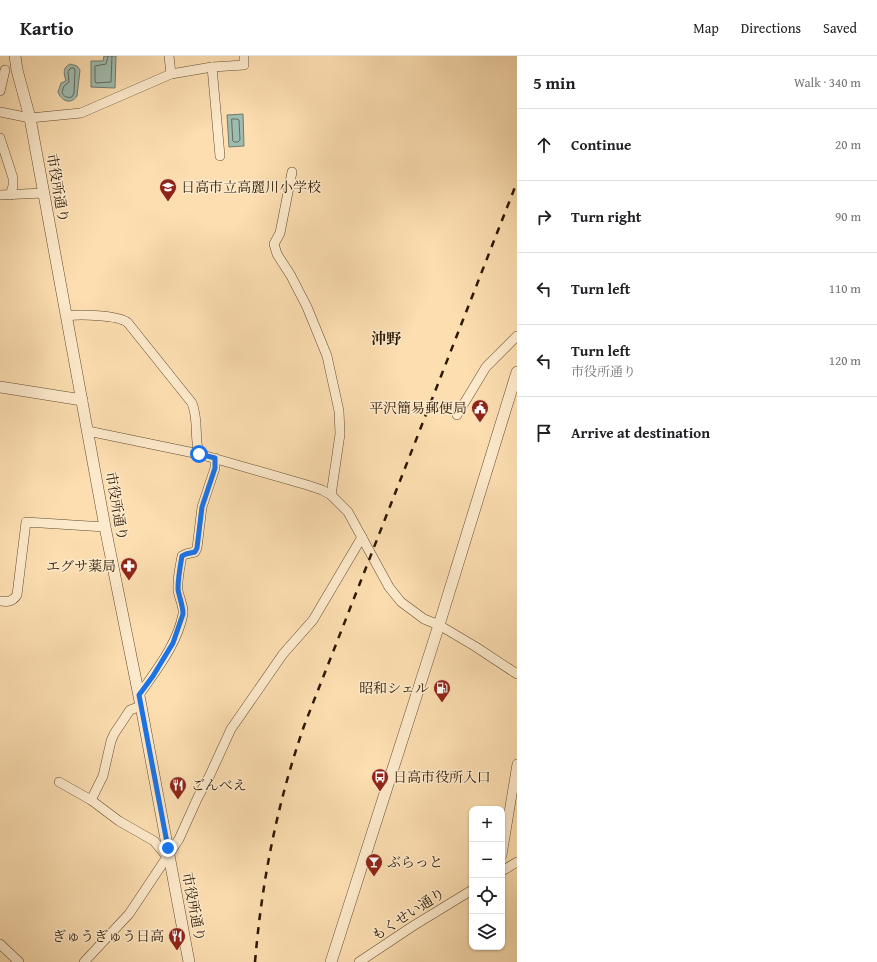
<!DOCTYPE html>
<meta charset="utf-8">
<style>
:root{--surface:#fff;--page:#f2f2f2;--text:#202124;--muted:#757577;--line:#e0e0e0}
body{margin:0;font-family:"Gentium Book Plus","Noto Serif JP",serif;background:var(--page);color:var(--text)}
.controls{position:absolute;right:12px;bottom:12px;display:grid;overflow:hidden;border-radius:8px;box-shadow:0 1px 3px #0004}
.controls button{width:36px;height:36px;display:grid;place-items:center;padding:0;border:0;border-bottom:1px solid var(--line);background:var(--surface);color:var(--text);font:20px sans-serif}
.stop{position:absolute;width:12px;height:12px;margin:-9px;border:3px solid #1a73e8;border-radius:50%;background:#fff}
.stop.end{background:#1a73e8;border-color:#fff;box-shadow:0 1px 4px #0008}
.list{margin:0;padding:0;list-style:none}
h2{display:flex;justify-content:space-between;align-items:center;height:52px;margin:0;padding:0 16px;font-size:17px}
h2 small{font-size:13px;font-weight:400;color:var(--muted)}
.list li{display:grid;grid-template-columns:26px 1fr auto;gap:12px;align-items:center;box-sizing:border-box;height:72px;padding:0 16px;border-top:1px solid var(--line)}
.list b{display:block;font-size:15px;white-space:nowrap}
.list p{margin:0;font-size:13px;white-space:nowrap;color:var(--muted)}
.list em{font-size:13px;font-style:normal;color:var(--muted)}
.icon{flex:none;width:22px;height:22px;fill:none;stroke:currentColor;stroke-width:2;stroke-linecap:round;stroke-linejoin:round}
.map{position:relative;flex:none;width:517px;height:906px;overflow:hidden}
header{display:flex;align-items:center;gap:24px;box-sizing:border-box;height:56px;padding:0 20px;background:var(--surface);border-bottom:1px solid var(--line)}
header strong{font-size:19px}
nav{display:flex;gap:22px;margin-inline-start:auto;font-size:14px}
main{display:flex}
aside{flex:1;background:var(--surface)}
.map>svg:first-child{display:block}
.water{fill:#9fbcb0;stroke:#717a6b}
.lines{fill:none;stroke-linecap:round;stroke-linejoin:round}
.shore{stroke:#666a5a;stroke-width:1}
.minor-casing{stroke:#604a2e;stroke-width:10}
.tertiary-casing{stroke:#604a2e;stroke-width:12}
.minor{stroke:#fdeacc;stroke-width:9}
.tertiary{stroke:#fdeacc;stroke-width:11}
.rail{stroke:#2c1803;stroke-width:2.5;stroke-dasharray:7 7;stroke-linecap:butt}
.route{stroke:#1a73e8;stroke-width:5}
.labels{text-anchor:middle;dominant-baseline:central;stroke-width:3;stroke-linejoin:round;paint-order:stroke}
.poi-label{font-size:14px;fill:#2c1803;stroke:#fdeacc;text-anchor:start}
.street-label{font-size:14px;fill:#2c1803;stroke:#fdeacc}
.neighbourhood-label{font-size:15px;font-weight:bold;fill:#2c1803;stroke:#fdeacc}
</style>
<header>
<strong>Kartio</strong>
<nav><a>Map</a><a>Directions</a><a>Saved</a></nav>
</header>
<main>
<div class="map">
<svg width="517" height="906" viewBox="0 0 517 906">
<rect width="100%" height="100%" fill="#fcdeb1"/>
<filter id="stains"><feTurbulence type="fractalNoise" baseFrequency=".005" numOctaves="4"/><feColorMatrix values="0 0 0 0 .2 0 0 0 0 .09 0 0 0 0 .02 0 0 0 .5 -.17"/></filter>
<radialGradient id="worn" r=".72"><stop offset=".6" stop-color="#630" stop-opacity="0"/><stop offset="1" stop-color="#630" stop-opacity=".3"/></radialGradient>
<!-- water -->
<g class="water">
<path d="M104,0H116L115,32L91,31V5H103Z"/>
<path d="M70,8L77,10L80,14L77,40C71,49 61,45 58,36L61,27L66,25C64,18 62,12 70,8Z"/>
<path d="M243,58L244,90L229,91L227,59Z"/>
</g>
<g class="lines">
<!-- shore -->
<g class="shore">
<path d="M108,0L106,8L95,10V25L96,27L111,26L112,0"/>
<path d="M71,12H74L75,14L74,37L72,41C68,42 63,41 62,36L64,30L69,26L68,16Z"/>
<path d="M232,63H237L239,64L240,84L238,86H234L233,85Z"/>
</g>
<!-- minor casing -->
<g class="minor-casing">
<g id="minor">
<path d="M169,0L171,18"/>
<path d="M212,11L220,100"/>
<path d="M0,35L5,14"/>
<path d="M0,56L30,62L81,57L171,18L212,11L244,9V0"/>
<path d="M0,82L13,122V130L10,139"/>
<path d="M292,116L280,177L274,188L277,198L291,220L307,251L327,300L339,355L340,378L331,439"/>
<path d="M0,139L44,137"/>
<path d="M67,260C79,258 120,259 128,267L192,347C199,365 194,380 199,398"/>
<path d="M457,359L486,311L517,280"/>
<path d="M88,375L199,398L307,429L322,434L331,439L348,456L389,531L401,546L424,563L439,569L476,591L517,618"/>
<path d="M0,545C8,546 12,546 17,539L26,466L105,471"/>
<path d="M139,639C156,614 177,589 183,558C184,550 179,542 178,534C177,523 180,511 182,500L186,498L195,496L197,492L202,451L215,412V402"/>
<path d="M59,726L91,744L119,765L154,785L164,797H169"/>
<path d="M91,744L103,720L111,685L114,678L130,654L141,650"/>
<path d="M502,799L517,708"/>
<path d="M502,815L517,806"/>
<path d="M0,888L19,906"/>
<path d="M84,906L129,858L179,783L198,741L209,721L231,673L283,598L313,564L362,481"/>
<path d="M359,906L413,870L472,834"/>
</g>
</g>
<!-- tertiary casing -->
<g class="tertiary-casing">
<g id="tertiary">
<path d="M15,0L17,14L30,62L105,471L141,650L189,906"/>
<path d="M0,331L82,344"/>
<path d="M331,906L439,569L517,316"/>
</g>
</g>
<!-- minor -->
<use href="#minor" class="minor"/>
<!-- tertiary -->
<use href="#tertiary" class="tertiary"/>
<!-- rail -->
<path class="rail" d="M255,906C262,824 277,748 304,670L517,126"/>
</g>
<g class="lines">
<!-- route -->
<path class="route" d="M168,792L139,639L153,620L173,587L183,558C183,549 179,541 178,533C178,522 180,511 182,500L186,498L195,496L197,492L202,451L215,412V402L199,398"/>
</g>
<!-- icons -->
<defs>
<g id="school-pin" transform="scale(0.9)"><path d="M0 17L-7.5 6A9.5 9.5 0 1 1 7.5 6Z" fill="#8f2418" stroke="#fdeacc"/><path d="M0-5L7-2L0 1L-7-2ZM-4 1L0 2.5L4 1V4Q0 6-4 4Z" fill="#fff"/></g>
<g id="civic-pin" transform="scale(0.9)"><path d="M0 17L-7.5 6A9.5 9.5 0 1 1 7.5 6Z" fill="#8f2418" stroke="#fdeacc"/><path d="M-.6-6.5H3V-4.5H.6V-3L4-1V1h2V6H-6V1h2V-1L-.6-3ZM-1.2 2.5V6h2.4V2.5Z" fill="#fff"/></g>
<g id="pharmacy-pin" transform="scale(0.9)"><path d="M0 17L-7.5 6A9.5 9.5 0 1 1 7.5 6Z" fill="#8f2418" stroke="#fdeacc"/><path d="M-2-6h4v4h4v4h-4v4h-4v-4h-4v-4h4Z" fill="#fff"/></g>
<g id="fuel-pin" transform="scale(0.9)"><path d="M0 17L-7.5 6A9.5 9.5 0 1 1 7.5 6Z" fill="#8f2418" stroke="#fdeacc"/><path d="M-5.5-6h7V0h2V4h1.3V-2.5L3-4.5l.8-.8L6-3V5H2.5V1h-1V6h-7ZM-4.2-4.7v3.2H.2V-4.7Z" fill="#fff"/></g>
<g id="bus-pin" transform="scale(0.9)"><path d="M0 17L-7.5 6A9.5 9.5 0 1 1 7.5 6Z" fill="#8f2418" stroke="#fdeacc"/><path d="M-5-6H5V4H4V6H2V4H-2V6H-4V4H-5ZM-3.5-4V0h7V-4ZM-3.5 1.2v1.5H-2V1.2ZM2 1.2v1.5H3.5V1.2Z" fill="#fff"/></g>
<g id="restaurant-pin" transform="scale(0.9)"><path d="M0 17L-7.5 6A9.5 9.5 0 1 1 7.5 6Z" fill="#8f2418" stroke="#fdeacc"/><path d="M-5-6h1v4h1v-4h1v4h1v-4h1v5L-1.5 .5V6h-2V.5L-5-1ZM5-6V6H3V1.5H1.5Q1.5-4 5-6Z" fill="#fff"/></g>
<g id="bar-pin" transform="scale(0.9)"><path d="M0 17L-7.5 6A9.5 9.5 0 1 1 7.5 6Z" fill="#8f2418" stroke="#fdeacc"/><path d="M-6-5H6L.8 .8V4.5H3.5V6h-7V4.5H-.8V.8Z" fill="#fff"/></g>
</defs>
<g fill-rule="evenodd">
<use href="#school-pin" x="168" y="131"/>
<use href="#civic-pin" x="480" y="352"/>
<use href="#pharmacy-pin" x="129" y="510"/>
<use href="#fuel-pin" x="442" y="632"/>
<use href="#bus-pin" x="380" y="721"/>
<use href="#restaurant-pin" x="178" y="729"/>
<use href="#bar-pin" x="374" y="806"/>
<use href="#restaurant-pin" x="177" y="880"/>
</g>
<g class="labels">
<!-- poi labels -->
<g class="poi-label">
<text x="181" y="131">日高市立高麗川小学校</text>
<text x="467" y="352" text-anchor="end">平沢簡易郵便局</text>
<text x="116" y="510" text-anchor="end">エグサ薬局</text>
<text x="429" y="632" text-anchor="end">昭和シェル</text>
<text x="393" y="721">日高市役所入口</text>
<text x="191" y="729">ごんべえ</text>
<text x="387" y="806">ぶらっと</text>
<text x="164" y="880" text-anchor="end">ぎゅうぎゅう日高</text>
</g>
<!-- street labels -->
<g class="street-label">
<text transform="translate(58 132) rotate(80)">市役所通り</text>
<text transform="translate(117 450) rotate(80)">市役所通り</text>
<text transform="translate(194 851) rotate(79)">市役所通り</text>
<text transform="translate(408 858) rotate(-33)">もくせい通り</text>
</g>
<!-- neighbourhood labels -->
<g class="neighbourhood-label">
<text x="386" y="282">沖野</text>
</g>
</g>
<rect width="100%" height="100%" filter="url(#stains)"/>
<rect width="100%" height="100%" fill="url(#worn)"/>
</svg>
<div class="controls">
<button>+</button>
<button>−</button>
<button><svg class="icon" aria-label="locate" viewBox="0 0 24 24"><circle cx="12" cy="12" r="6"/><path d="M12 2v4M12 18v4M2 12h4M18 12h4"/></svg></button>
<button><svg class="icon" aria-label="layers" viewBox="0 0 24 24"><path d="M12 4l9 5-9 5-9-5zM3 14l9 5 9-5"/></svg></button>
</div>
<div class="stop" style="left:199px;top:398px"></div>
<div class="stop end" style="left:168px;top:792px"></div>
</div>
<aside>
<h2>5 min<small>Walk · 340 m</small></h2>
<ul class="list">
<li><svg class="icon" aria-label="ahead" viewBox="0 0 24 24"><path d="M12 20V5M6 11l6-6 6 6"/></svg><div><b>Continue</b></div><em>20 m</em></li>
<li><svg class="icon" aria-label="right" viewBox="0 0 24 24"><path d="M7 20v-9h11M14 6l5 5-5 5"/></svg><div><b>Turn right</b></div><em>90 m</em></li>
<li><svg class="icon" aria-label="left" viewBox="0 0 24 24"><path d="M17 20v-9H6M10 6l-5 5 5 5"/></svg><div><b>Turn left</b></div><em>110 m</em></li>
<li><svg class="icon" aria-label="left" viewBox="0 0 24 24"><path d="M17 20v-9H6M10 6l-5 5 5 5"/></svg><div><b>Turn left</b><p>市役所通り</p></div><em>120 m</em></li>
<li><svg class="icon" aria-label="arrive" viewBox="0 0 24 24"><path d="M6 21V4h12l-3 4 3 4H6"/></svg><div><b>Arrive at destination</b></div></li>
</ul>
</aside>
</main>
